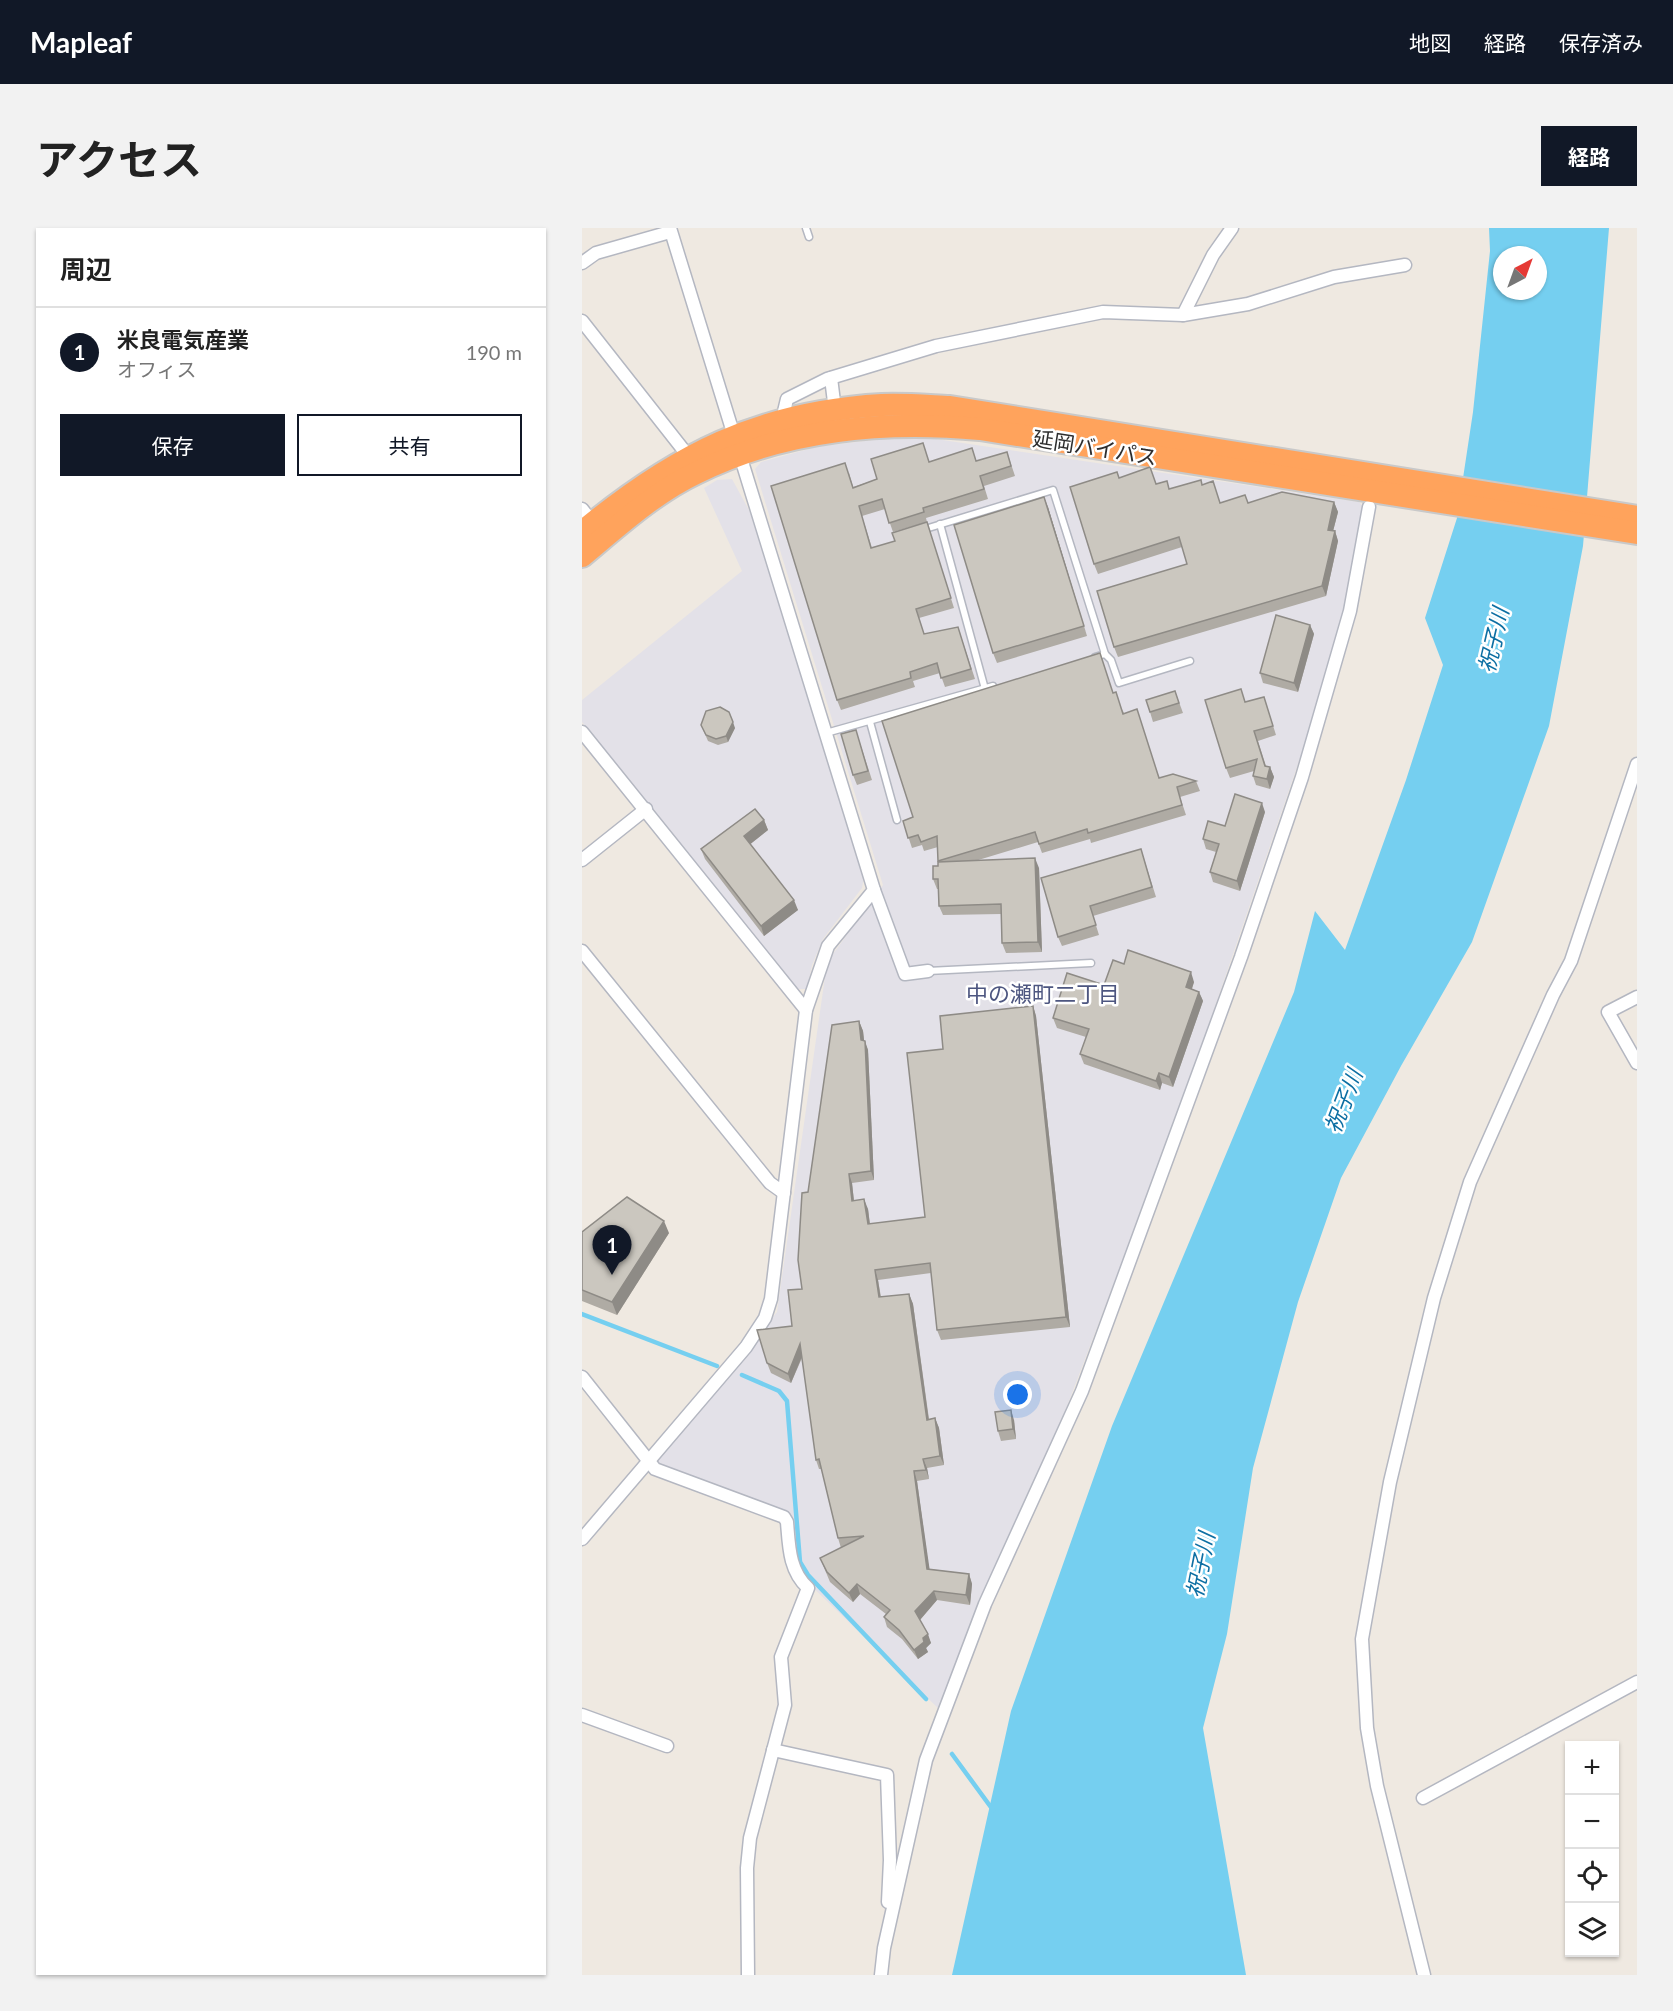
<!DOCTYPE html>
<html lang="ja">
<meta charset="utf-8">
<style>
:root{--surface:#fff;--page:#f2f2f2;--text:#222;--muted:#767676;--line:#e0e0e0;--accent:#111827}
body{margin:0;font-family:Lato,"Noto Sans JP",sans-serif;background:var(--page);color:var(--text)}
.controls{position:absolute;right:18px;bottom:18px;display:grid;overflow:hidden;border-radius:0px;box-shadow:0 2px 4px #0004}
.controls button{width:54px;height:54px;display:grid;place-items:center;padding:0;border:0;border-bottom:2px solid var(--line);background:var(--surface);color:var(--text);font:30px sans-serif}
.compass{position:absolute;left:911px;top:18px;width:54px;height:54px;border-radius:50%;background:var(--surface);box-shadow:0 2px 4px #0004;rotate:41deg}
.you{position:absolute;left:436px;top:1167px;width:21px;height:21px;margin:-15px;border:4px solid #fff;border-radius:50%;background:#1a73e8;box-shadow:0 0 0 9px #1a73e833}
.badge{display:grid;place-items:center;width:39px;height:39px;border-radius:50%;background:var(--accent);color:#fff;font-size:20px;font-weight:700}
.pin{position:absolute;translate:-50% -50px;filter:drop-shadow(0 2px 3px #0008)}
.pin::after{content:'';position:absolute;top:32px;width:21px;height:18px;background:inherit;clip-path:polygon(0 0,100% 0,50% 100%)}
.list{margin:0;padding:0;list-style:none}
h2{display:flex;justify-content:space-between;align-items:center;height:78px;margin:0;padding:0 24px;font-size:26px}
h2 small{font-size:20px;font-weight:400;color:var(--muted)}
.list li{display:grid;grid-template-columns:39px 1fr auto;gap:18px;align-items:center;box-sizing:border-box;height:90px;padding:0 24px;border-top:2px solid var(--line)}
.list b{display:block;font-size:22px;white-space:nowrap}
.list p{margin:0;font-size:20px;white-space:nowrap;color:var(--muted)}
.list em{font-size:20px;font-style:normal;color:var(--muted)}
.actions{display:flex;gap:12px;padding:18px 24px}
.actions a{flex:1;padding:14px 0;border:2px solid var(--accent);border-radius:0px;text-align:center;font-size:21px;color:var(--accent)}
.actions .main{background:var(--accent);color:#fff}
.icon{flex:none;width:33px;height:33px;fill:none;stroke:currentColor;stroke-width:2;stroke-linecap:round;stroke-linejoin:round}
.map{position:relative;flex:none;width:1055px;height:1747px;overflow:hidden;border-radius:0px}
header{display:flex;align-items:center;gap:36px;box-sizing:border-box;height:84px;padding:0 30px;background:var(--accent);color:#fff}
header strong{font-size:28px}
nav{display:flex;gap:33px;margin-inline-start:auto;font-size:21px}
.intro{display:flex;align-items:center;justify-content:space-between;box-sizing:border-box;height:144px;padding:0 36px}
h1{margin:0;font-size:42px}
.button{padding:15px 27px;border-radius:0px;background:var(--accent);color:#fff;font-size:21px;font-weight:700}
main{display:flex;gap:36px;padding:0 36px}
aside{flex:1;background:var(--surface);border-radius:0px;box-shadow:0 2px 4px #0004}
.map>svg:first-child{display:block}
.industrial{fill:#e3e1e8}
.water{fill:#75cff0;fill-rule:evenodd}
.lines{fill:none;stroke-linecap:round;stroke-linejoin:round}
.stream{stroke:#75cff0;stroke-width:4.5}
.lane-casing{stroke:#b4b7c1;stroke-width:9}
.street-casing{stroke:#b4b7c1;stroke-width:15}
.highway-casing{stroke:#c9c9c9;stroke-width:26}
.lane{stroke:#fff;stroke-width:6}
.street{stroke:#fff;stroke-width:12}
.highway{stroke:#ffa35c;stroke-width:22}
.wall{fill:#afaba4}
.shaded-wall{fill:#8e8b86}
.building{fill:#cbc7bf;stroke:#8e8b86;stroke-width:1.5}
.labels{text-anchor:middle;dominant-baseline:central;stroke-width:5;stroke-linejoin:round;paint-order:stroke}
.street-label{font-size:21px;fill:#2e2e2e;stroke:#fff}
.water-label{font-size:22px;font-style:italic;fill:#0d6fa3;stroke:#fff}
.neighbourhood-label{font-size:22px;fill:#4d5680;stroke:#fff}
</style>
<header>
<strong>Mapleaf</strong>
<nav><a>地図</a><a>経路</a><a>保存済み</a></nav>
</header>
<div class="intro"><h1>アクセス</h1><a class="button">経路</a></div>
<main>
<aside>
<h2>周辺<small></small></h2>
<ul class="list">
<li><span class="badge">1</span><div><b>米良電気産業</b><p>オフィス</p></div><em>190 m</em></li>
</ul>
<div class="actions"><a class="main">保存</a><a>共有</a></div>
</aside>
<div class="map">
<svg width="1055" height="1747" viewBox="0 0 1055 1747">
<rect width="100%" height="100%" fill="#efe9e1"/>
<!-- industrial -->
<g class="industrial">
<path d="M347,210L777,274L782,280L764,374L731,492L595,890L479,1194L357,1481L221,1350L213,1332L208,1285L73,1236L195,1084L244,742L251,726L301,657L173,241L179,234L234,219L299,211Z"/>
<path d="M150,251L168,284L282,648L280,660L241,711L230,737L225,761H216L0,494V472L160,343L122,260L135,252Z"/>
</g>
<!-- water -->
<path class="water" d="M907,0H1027L1001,318L967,498L890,714L819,838L759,950L716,1074L671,1240L645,1406L621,1500L664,1747H370L429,1483L530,1198L712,764L733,683L763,722L824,552L861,437L843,390L875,290L891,184L908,23ZM920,27H956V63H920Z"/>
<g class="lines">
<!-- stream -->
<g class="stream">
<path d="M0,1086L135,1138"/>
<path d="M160,1147L197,1163L205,1173L218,1334L226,1347L344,1471"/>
<path d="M370,1526L411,1582"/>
</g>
<!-- lane casing -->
<g class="lane-casing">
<g id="lane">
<path d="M224,0L227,9"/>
<path d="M358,296L403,461"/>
<path d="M340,302L471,262L523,426L513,429"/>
<path d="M523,426L529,432L537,455L608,433"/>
<path d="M288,494L315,592"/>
<path d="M244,505L411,458"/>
<path d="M346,743L509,735"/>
</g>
</g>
<!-- street casing -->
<g class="street-casing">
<g id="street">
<path d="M0,35L14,25L88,4"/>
<path d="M601,87L631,27L650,0"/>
<path d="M0,93L107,229"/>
<path d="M249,150L253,182"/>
<path d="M200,192L205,171L245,151L354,118L521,84L601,87L666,76L752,49L823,37"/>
<path d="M0,281L11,295"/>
<path d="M0,504L224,782"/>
<path d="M0,632L64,581"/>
<path d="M292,662L323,746L346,743"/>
<path d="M0,723L188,955L202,965"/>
<path d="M1055,769L1026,784L1055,835"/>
<path d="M0,1149L73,1241L202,1289L205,1294C207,1318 207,1343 226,1360L199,1429L203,1477L168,1610L165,1640L166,1747"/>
<path d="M0,1311L164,1119L183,1090L189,1071L224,782L246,718L292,662L88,0"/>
<path d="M0,1487L85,1518"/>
<path d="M191,1522L305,1547L308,1632L306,1674"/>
<path d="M841,1570L1055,1454"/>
<path d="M299,1747L302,1720L344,1532L403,1376L500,1163L659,729L720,549L768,383L787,279"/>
<path d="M842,1747L795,1558L785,1500L780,1411L808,1254L852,1070L888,954L971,767L989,733L1055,536"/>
</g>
</g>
<!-- highway casing -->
<g class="highway-casing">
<g id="highway">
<path d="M0,304C93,227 177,184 300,177C322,176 346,178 368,179L1055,289"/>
<path d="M0,328C36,298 72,265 114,245C203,201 300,192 398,201L1055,305"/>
</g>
</g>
<!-- lane -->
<use href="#lane" class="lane"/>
<!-- street -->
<use href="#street" class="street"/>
<!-- highway -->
<use href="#highway" class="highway"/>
</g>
<!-- wall -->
<g class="wall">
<path d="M425,224L433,248L402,258L406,271L344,290L345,294L311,304L303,281L280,288L290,320L348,304L372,380L337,390L342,406L376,399L393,451L363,459L358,445L331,453L333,459L259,482L255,472L267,245L271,259L347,234L395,233Z"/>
<path d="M538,250L574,256L587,261L620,256L639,275L752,274L756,284L751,303H753L756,313L744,368L536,429L532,419L605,336L600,319L516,346L512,336Z"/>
<path d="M466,279L505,408L415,435L411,425Z"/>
<path d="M728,397L732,406L716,464L681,455L678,445Z"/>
<path d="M593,463L601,485L571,494L568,484Z"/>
<path d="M531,465L578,550L614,553L618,563L598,569L604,587L509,615L508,611L460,625L456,614L393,633L457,640L460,724L424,725L420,715L419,686L361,687L357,678L356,661H355L351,651L356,638V619L342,623L340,617L330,620L321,593L331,589Z"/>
<path d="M682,469L694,507L676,513L684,538L688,539L692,549L688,561L674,557L671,548L672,543L648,550L644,540L664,474Z"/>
<path d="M119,497L153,500L146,514L136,517L126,513Z"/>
<path d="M277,512L290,552L275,557L271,547Z"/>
<path d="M683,584L658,663L631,654L628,644L634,624L624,621L621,611L643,598Z"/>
<path d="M182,592L186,602L168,616L216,682L182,708L123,631L119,621Z"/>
<path d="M559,621L574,669L511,688L517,707L480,718L476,709Z"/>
<path d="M542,736L612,754L610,761L617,764L621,773L591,859L580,855L578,862L502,836L498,826L504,809L475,800L471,790L522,757Z"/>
<path d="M451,778L454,788L488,1099L359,1112L355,1102L349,1045L296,1052L299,1069L327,1066L331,1076L347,1191L353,1190L357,1200L362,1237L345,1240L347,1251L335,1253L347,1341L387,1346L390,1356L388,1377L355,1372L338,1392L349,1415L344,1420L346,1424L336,1431L320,1411L305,1399L302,1389L304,1386L278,1366L271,1374L248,1354L238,1330L259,1320L256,1310L240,1241H237L234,1232L220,1130L209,1155L189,1145L185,1135L210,1098L220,1061L226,964L277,793L281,803L282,812L286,822L292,952L270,955L272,973L286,981L288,996L343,989L361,821Z"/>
<path d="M0,1004L87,1005L35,1087L0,1073Z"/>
<path d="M432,1192L434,1211L419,1213L416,1203Z"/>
</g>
<!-- shaded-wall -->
<g class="shaded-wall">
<path d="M462,269L466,279L505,408L502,398Z"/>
<path d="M752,274L756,284L749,311L746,302Z"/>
<path d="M753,303L756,313L744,368L740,358Z"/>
<path d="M728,397L732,406L716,464L712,455Z"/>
<path d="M151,494L153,500L146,514L144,508Z"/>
<path d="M672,503L686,546L688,539L692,549L688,561L685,551Z"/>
<path d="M680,575L683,584L658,663L655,653Z"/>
<path d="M182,592L186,602L166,618L162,608Z"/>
<path d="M453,630L457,640L460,724L456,714Z"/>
<path d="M212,672L216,682L182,708L179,698Z"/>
<path d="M609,744L612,754L607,769L604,759Z"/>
<path d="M617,764L621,773L591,859L587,849Z"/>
<path d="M451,778L454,788L488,1099L484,1089Z"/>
<path d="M277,793L281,803L283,821L279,812Z"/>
<path d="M283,813L286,822L292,952L289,943Z"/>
<path d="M577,845L580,855L578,862L574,853Z"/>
<path d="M267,946L270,955L273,983L270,973Z"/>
<path d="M282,971L286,981L289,1006L286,996Z"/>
<path d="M82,993L87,1005L35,1087L30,1074Z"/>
<path d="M293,1042L296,1052L300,1079L297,1069Z"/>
<path d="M327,1066L331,1076L348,1201L345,1192Z"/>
<path d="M218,1116L221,1126L209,1155L206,1146Z"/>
<path d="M429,1182L432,1192L434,1211L431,1201Z"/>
<path d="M353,1190L357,1200L362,1237L358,1228Z"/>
<path d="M341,1231L345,1240L347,1251L344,1242Z"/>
<path d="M332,1243L335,1253L349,1351L345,1341Z"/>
<path d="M387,1346L390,1356L388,1377L384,1367Z"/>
<path d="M275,1356L278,1366L271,1374L267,1365Z"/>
<path d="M352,1363L355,1372L337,1393L333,1383Z"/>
<path d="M346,1406L349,1415L344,1420L346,1424L336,1431L332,1422L341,1410Z"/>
</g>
<!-- building -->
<g class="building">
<path d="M341,215L347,234L390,220L394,233L425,224L429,238L398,248L402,261L341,280L342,284L307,295L300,271L277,278L289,320L313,313L310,305L345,294L369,370L334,381L342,406L376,399L389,441L359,450L355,435L328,444L329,450L255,472L189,258L263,235L271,260L295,251L289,231Z"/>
<path d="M568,239L574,256L585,253L587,261L619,252L620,257L631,253L638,275L663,267L666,275L700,264L752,274L746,302L753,303L740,358L532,419L515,363L605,336L597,309L512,336L488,259L535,244L537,250Z"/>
<path d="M462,269L502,398L411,425L372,297Z"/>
<path d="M694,387L728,397L712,455L678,445Z"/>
<path d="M518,425L531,465L534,464L541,486L555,481L577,550L591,546L614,553L595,559L600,577L506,605L505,601L457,616L453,604L356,633L355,608L339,614L336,607L326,610L321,593L331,589L300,493Z"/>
<path d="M659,461L663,474L682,469L691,498L672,503L683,538L688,539L685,551L671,548L675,531L644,540L623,472Z"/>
<path d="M593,463L597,475L568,484L564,472Z"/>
<path d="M138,479L147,484L151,494L144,508L134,511L124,507L119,497L124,483Z"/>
<path d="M274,502L286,543L271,547L259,506Z"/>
<path d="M653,566L680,575L655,653L628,644L637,616L621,611L626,593L643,598Z"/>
<path d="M173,581L182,592L162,608L212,672L179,698L119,621Z"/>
<path d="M559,621L570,659L508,678L514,697L476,709L459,650Z"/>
<path d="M453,630L456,714L420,715L419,676L357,678L356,651H351V638H356V634Z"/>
<path d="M546,722L609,744L604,759L617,764L587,849L577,845L574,853L498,826L507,801L471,790L485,745L522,757L531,732L542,736Z"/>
<path d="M451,778L484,1089L355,1102L348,1035L293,1042L297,1069L327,1066L345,1192L353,1190L358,1228L341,1231L344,1242L332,1243L345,1341L387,1346L384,1367L352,1363L333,1383L346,1406L341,1410L342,1414L332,1422L317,1402L302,1389L308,1382L275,1356L267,1365L245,1344L238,1330L282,1308L256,1310L237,1231L234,1232L218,1116L206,1146L185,1135L175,1102L210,1098L206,1062L220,1061L216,1032L220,965L226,964L250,797L277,793L279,812L283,813L289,943L267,946L270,973L282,971L286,996L343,989L325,825L361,821L358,788Z"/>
<path d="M45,969L82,993L30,1074L0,1062V1004Z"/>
<path d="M429,1182L431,1201L416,1203L413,1184Z"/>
</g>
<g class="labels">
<!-- street labels -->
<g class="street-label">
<text transform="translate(513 219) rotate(9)">延岡バイパス</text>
</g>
<!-- water labels -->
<g class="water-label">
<text transform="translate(911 412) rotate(-77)">祝子川</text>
<text transform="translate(761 873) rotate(-69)">祝子川</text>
<text transform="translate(618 1337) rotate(-79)">祝子川</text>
</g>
<!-- neighbourhood labels -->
<g class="neighbourhood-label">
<text x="461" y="765">中の瀬町二丁目</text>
</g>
</g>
</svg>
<div class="controls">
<button>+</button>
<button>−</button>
<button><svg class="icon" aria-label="locate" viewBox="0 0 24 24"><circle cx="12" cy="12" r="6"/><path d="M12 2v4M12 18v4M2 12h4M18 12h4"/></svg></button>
<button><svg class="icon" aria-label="layers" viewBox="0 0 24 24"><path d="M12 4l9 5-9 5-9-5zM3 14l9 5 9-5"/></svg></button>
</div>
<svg class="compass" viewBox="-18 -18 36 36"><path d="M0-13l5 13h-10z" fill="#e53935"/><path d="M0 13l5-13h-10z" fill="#767676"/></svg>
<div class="you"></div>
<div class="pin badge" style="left:30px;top:1047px">1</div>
</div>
</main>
